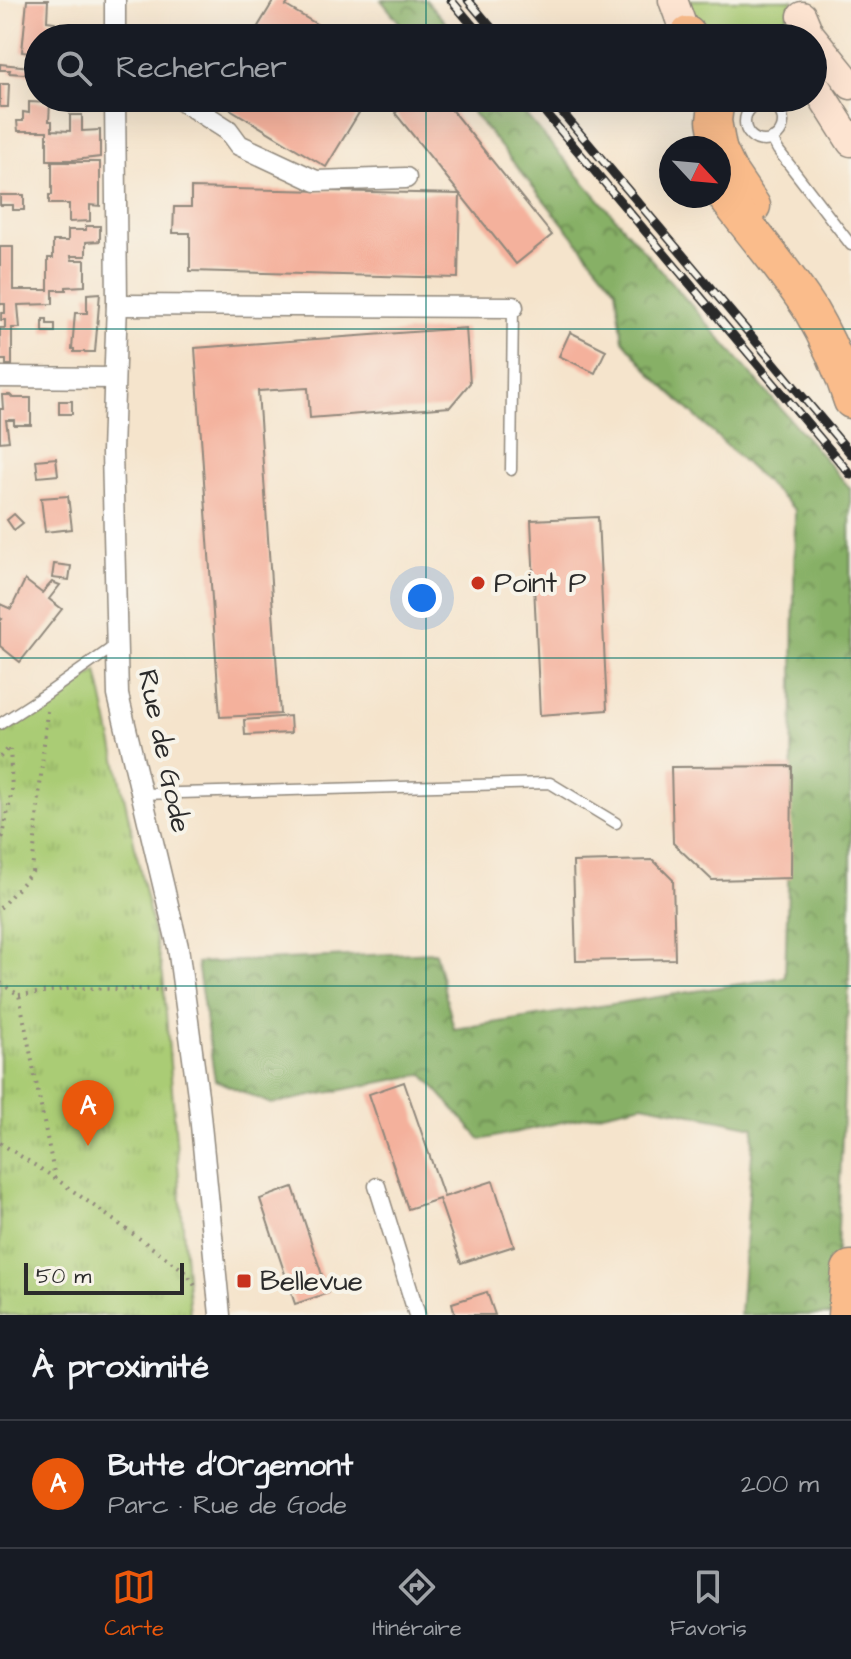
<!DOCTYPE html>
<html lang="fr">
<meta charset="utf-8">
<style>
:root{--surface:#171b24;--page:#20242c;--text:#f1f3f6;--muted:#9ea1a6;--line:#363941;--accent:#ea580c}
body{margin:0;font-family:"Architects Daughter",sans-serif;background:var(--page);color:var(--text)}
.compass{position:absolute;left:659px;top:136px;width:72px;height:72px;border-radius:50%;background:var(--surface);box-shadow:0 8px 32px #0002;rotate:116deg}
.scale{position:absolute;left:24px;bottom:20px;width:160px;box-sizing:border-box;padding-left:8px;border:4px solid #2b2b2b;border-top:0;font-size:22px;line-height:28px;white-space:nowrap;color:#2b2b2b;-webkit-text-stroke:6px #f7f3e8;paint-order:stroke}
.you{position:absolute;left:422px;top:598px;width:28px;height:28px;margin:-20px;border:6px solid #fff;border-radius:50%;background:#1a73e8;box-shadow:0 0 0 12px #1a73e833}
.badge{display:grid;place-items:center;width:52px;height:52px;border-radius:50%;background:var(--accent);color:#fff;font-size:26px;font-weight:700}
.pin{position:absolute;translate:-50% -66px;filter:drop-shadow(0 2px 4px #0008)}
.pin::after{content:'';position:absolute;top:42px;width:28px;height:24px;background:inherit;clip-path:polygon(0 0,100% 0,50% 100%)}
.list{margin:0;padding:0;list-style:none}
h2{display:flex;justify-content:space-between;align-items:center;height:104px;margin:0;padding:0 32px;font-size:34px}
h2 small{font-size:26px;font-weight:400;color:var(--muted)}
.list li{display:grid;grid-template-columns:52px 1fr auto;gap:24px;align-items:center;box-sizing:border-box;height:128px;padding:0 32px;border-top:2px solid var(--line)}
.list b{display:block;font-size:30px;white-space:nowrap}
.list p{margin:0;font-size:26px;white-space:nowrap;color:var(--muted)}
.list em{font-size:26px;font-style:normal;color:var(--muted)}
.icon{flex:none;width:44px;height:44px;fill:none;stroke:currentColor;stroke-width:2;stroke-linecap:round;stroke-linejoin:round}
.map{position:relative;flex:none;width:851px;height:1315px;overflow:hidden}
.search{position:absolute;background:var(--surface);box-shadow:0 8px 32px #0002;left:24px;right:24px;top:24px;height:88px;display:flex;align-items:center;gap:20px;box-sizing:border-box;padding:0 28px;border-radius:44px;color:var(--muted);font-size:30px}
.sheet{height:232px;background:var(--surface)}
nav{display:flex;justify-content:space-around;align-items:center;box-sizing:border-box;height:112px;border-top:2px solid var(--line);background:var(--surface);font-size:22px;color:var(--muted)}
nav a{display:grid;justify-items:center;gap:4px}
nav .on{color:var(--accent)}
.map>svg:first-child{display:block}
.grass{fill:#aacc75;stroke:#6a7c50;stroke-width:2}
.forest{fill:url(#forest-crowns);stroke:#596e48;stroke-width:2}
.park{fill:url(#park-tufts);stroke:#6a7c50;stroke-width:2}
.building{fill:#f4b19c}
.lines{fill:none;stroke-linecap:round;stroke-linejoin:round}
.service-casing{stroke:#90887c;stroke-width:13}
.pedestrian-casing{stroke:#90887c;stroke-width:19}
.minor-casing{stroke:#90887c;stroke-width:23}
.secondary-casing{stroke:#90887c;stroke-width:31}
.trunk-casing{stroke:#90887c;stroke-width:37}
.motorway-casing{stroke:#90887c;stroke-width:41}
.path{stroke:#90887c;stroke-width:4;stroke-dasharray:2 6;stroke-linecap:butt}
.service{stroke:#fff;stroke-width:10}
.pedestrian{stroke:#fff;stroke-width:16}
.minor{stroke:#fff;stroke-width:20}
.secondary{stroke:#fde4d1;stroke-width:28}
.trunk{stroke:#fabc8b;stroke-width:34}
.motorway{stroke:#fabc8b;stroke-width:38}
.rail-casing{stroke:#2b2b2b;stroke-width:9}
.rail{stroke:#f7f3e8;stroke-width:6;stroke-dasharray:18;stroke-linecap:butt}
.grid{fill:none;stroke:#0f766e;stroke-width:2;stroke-opacity:0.55}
.poi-dot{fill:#c8321e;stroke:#f7f3e8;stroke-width:3}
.labels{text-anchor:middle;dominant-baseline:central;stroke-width:8;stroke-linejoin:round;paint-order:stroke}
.poi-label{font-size:28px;fill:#2b2b2b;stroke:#f7f3e8;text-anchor:start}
.street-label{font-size:28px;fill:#2b2b2b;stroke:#f7f3e8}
</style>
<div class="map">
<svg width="851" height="1315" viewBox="0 0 851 1315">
<defs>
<pattern id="forest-crowns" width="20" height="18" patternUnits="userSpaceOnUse" patternTransform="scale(2)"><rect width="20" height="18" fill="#87b066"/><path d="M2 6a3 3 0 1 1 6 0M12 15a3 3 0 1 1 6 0" fill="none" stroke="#6f8f54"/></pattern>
<pattern id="park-tufts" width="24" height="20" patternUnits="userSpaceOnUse" patternTransform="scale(2)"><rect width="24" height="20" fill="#aacc75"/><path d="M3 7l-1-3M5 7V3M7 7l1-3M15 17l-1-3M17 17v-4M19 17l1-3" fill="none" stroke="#92af65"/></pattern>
</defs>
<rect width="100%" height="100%" fill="#f7f3e8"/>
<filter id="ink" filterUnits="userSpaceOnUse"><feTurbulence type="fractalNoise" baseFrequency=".0125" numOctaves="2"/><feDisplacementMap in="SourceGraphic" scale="16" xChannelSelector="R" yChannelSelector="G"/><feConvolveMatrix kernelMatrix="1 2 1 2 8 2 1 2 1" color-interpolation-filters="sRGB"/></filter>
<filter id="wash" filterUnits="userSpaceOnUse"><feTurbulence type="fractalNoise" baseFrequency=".006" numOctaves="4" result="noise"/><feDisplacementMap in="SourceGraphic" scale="32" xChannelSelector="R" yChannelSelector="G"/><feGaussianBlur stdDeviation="1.8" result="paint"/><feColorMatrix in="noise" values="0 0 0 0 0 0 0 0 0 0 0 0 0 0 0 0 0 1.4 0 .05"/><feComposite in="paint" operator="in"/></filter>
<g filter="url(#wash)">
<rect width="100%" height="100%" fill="#f5e4cc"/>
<!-- grass -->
<path class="grass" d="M687,0H793C780,46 754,38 715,38C699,29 692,17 687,0Z"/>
<!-- forest -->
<g class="forest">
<path d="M381,0H426L459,38H412Z"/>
<path d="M461,98H511L850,488L851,878L849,977L836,1275L832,1315H740L754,1127L643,1104L481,1140L423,1074L271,1104L215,1080L197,963L435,952L454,1029L785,977L792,766L795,510L654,377L623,340L616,289Z"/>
</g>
<!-- park -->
<path class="park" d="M97,671L163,976L190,1315H0V734Z"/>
<g id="blocks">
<!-- building -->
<g class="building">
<path d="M27,0H48L47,21L55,22L53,38H38V54L22,52Z"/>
<path d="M274,0H284L288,3L286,6L340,38H251Z"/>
<path d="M0,64L31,67V64L38,65V75L9,73L10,70H0Z"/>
<path d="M0,84H9L8,107H0Z"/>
<path d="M212,98H368L326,167Z"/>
<path d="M413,98H442L552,235L516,264L395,113Z"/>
<path d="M29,102L50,103L49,121H52V130L70,131V115H82V131L100,130V157L74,160H47V131H18L17,121H23V112L29,113Z"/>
<path d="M52,162H100V206L90,205V221L69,222V204H49V195H52Z"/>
<path d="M191,188L460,194L458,278L190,271V233H173L174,207H191Z"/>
<path d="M0,195H24V210H13V205H0Z"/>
<path d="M86,226H100V241L86,242V256H71L72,260H85V286L66,287V290H53V304L18,305L20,328H12V365H6V360H0V328H5V320H1V313H5V304H0V247H13V290H48V258H53V241H68V230H86Z"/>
<path d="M100,293L95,352H74V349H72L75,313H87V294Z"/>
<path d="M43,319H47V324H55V332H43Z"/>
<path d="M466,328L470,383L450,407L310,418L308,388L258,391L280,714L220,717L195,348Z"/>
<path d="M570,332L606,350L595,373L559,356Z"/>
<path d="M2,395H10L13,398H31V425H14V420H6L9,441L0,442V409H3Z"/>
<rect x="59" y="401" width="13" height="13"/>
<path d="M56,458L58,475L38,477L36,460Z"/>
<path d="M68,496L72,529L45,532L41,498Z"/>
<path d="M14,514L23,523L14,530L7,520Z"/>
<path d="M598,517L607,710L540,715L531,520Z"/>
<path d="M54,564L71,566L69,580L52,578Z"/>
<path d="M25,580L42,593L52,582L60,585L49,599L62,609L20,662L0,646V621L2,619L0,618V604L11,609Z"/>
<path d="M290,716L291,733L245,735L244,720Z"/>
<path d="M792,766L791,878L712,880L673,843L671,767Z"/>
<path d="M653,860L673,880L675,959L576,961L573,862Z"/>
<path d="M404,1082L444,1197L493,1181L514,1246L461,1263L439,1199L408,1209L369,1094Z"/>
<path d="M293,1187L328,1293L295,1304L260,1199Z"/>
<path d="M487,1292L495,1315H455L452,1303Z"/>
</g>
</g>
</g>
<g filter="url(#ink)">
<use href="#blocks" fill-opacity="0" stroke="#90887c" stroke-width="2"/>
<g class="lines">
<!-- service casing -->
<g class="service-casing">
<g id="service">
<circle cx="764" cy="122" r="19"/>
<path d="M772,139L778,150L851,245"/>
<path d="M511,470L513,307"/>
<path d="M0,724L48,693L116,645"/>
<path d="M141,794L550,783L616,823"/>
</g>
</g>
<!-- pedestrian casing -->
<g class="pedestrian-casing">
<path id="pedestrian" d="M377,1186L417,1315"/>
</g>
<!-- minor casing -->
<g class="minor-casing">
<g id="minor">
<path d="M115,0V38"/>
<path d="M115,98L117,302L112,452L118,695L178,947L198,1095L220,1315"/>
<path d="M178,98L228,130L239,145L316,181L406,178"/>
<path d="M117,305L513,307"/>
<path d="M0,377L114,378"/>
</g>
</g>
<!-- secondary casing -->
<g class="secondary-casing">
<g id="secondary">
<path d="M673,0L682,25L692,38"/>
<path d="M802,16L809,33L851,85"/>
<path d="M813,82L851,142"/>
</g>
</g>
<!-- trunk casing -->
<g class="trunk-casing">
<g id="trunk">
<path d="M688,34L689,38"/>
<path d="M717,98L714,121L719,148"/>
<path d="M719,149L730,172L753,206"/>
<path d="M719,189C749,229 783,267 810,309C827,338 841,369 851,401"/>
</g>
</g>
<!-- motorway casing -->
<g class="motorway-casing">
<path id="motorway" d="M847,1315L851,1270"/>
</g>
<!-- path -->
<g class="path">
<path d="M0,757L10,747L12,790L3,836L0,839"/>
<path d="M0,908L32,872L47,711"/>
<path d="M0,983L19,995L55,1178L186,1272L197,1289"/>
<path d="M19,995L75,988L164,990"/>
<path d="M0,1143L55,1178"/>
</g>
<!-- service -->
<use href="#service" class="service"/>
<!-- pedestrian -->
<use href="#pedestrian" class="pedestrian"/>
<!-- minor -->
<use href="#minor" class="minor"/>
<!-- secondary -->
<use href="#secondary" class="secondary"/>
<!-- trunk -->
<use href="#trunk" class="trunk"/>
<!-- motorway -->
<use href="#motorway" class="motorway"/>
<!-- rail casing -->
<g class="rail-casing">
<g id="rail">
<path d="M451,0L483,38"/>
<path d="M468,0L500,38"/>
<path d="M533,98L851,475"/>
<path d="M550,98L851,454"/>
</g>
</g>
<!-- rail -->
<use href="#rail" class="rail"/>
</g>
</g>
<!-- grid -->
<path class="grid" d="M426,0V38M426,98V1315M0,329H851M0,658H851M0,986H851"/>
<!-- markers -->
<g class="poi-dot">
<circle cx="478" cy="583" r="8"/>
<rect x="236" y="1273" width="16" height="16" rx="4"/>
</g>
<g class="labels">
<!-- poi labels -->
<g class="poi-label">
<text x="494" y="583">Point P</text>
<text x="260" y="1281">Bellevue</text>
</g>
<!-- street labels -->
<g class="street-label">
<text transform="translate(164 751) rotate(78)">Rue de Gode</text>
</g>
</g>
</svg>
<svg class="compass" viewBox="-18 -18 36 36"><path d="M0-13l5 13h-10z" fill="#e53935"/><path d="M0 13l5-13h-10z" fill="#9ea1a6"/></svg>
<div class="scale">50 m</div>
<div class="you"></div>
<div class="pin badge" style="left:88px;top:1146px">A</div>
<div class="search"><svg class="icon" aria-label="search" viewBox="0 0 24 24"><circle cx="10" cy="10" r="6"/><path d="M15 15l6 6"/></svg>Rechercher</div>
</div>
<section class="sheet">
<h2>À proximité<small></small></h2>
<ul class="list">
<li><span class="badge">A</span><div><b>Butte d'Orgemont</b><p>Parc · Rue de Gode</p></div><em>200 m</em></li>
</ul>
</section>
<nav>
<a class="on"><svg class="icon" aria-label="map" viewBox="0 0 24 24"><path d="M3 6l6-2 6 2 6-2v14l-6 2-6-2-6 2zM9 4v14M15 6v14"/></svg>Carte</a>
<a><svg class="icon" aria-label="directions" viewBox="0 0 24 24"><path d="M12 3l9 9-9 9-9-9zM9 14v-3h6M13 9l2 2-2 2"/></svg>Itinéraire</a>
<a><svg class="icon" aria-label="saved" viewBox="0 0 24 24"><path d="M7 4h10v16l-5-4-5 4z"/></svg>Favoris</a>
</nav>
